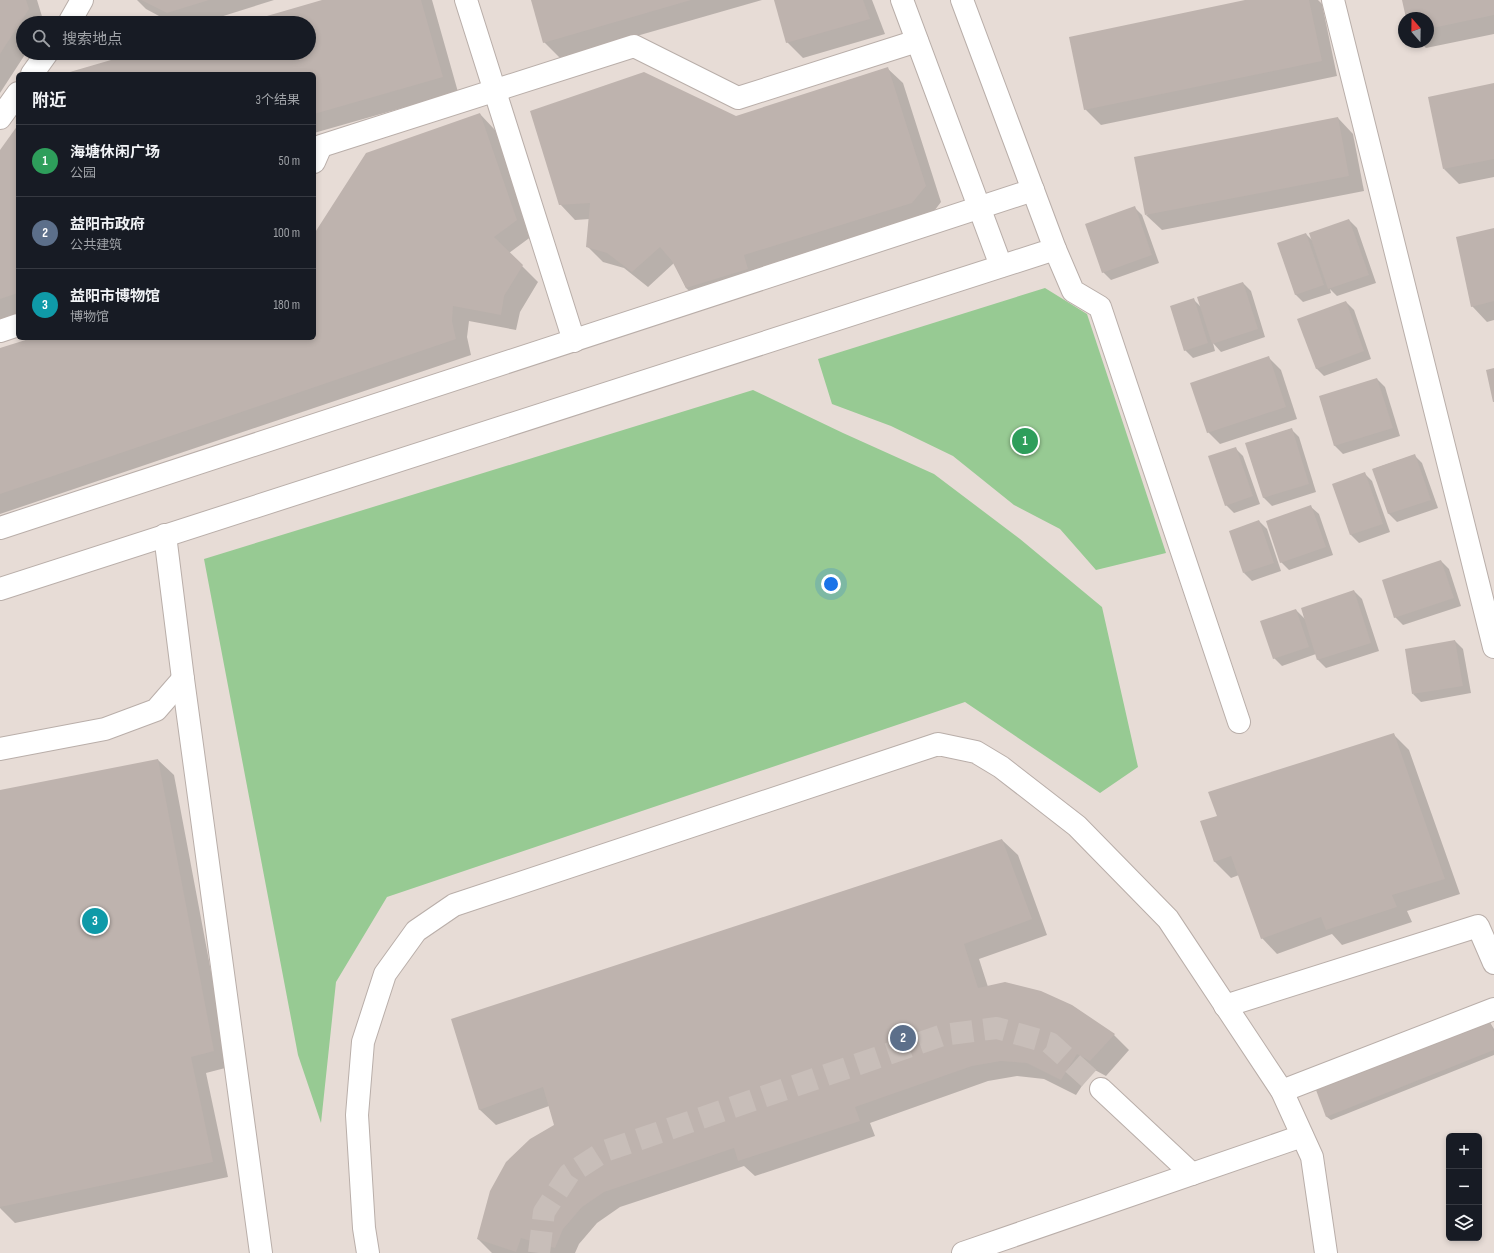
<!DOCTYPE html>
<html lang="zh">
<meta charset="utf-8">
<style>
:root{--surface:#171b24;--page:#20242c;--text:#f1f3f6;--muted:#9ea1a6;--line:#363941;--accent:#9c6222}
body{margin:0;font-family:"Sofia Sans Condensed","Noto Sans SC",sans-serif;background:var(--page);color:var(--text)}
.controls{position:absolute;right:12px;bottom:12px;display:grid;overflow:hidden;border-radius:6px;box-shadow:0 2px 6px #0003}
.controls button{width:36px;height:36px;display:grid;place-items:center;padding:0;border:0;border-bottom:1px solid var(--line);background:var(--surface);color:var(--text);font:20px sans-serif}
.compass{position:absolute;left:1398px;top:12px;width:36px;height:36px;border-radius:50%;background:var(--surface);box-shadow:0 2px 6px #0003;rotate:340deg}
.you{position:absolute;left:831px;top:584px;width:14px;height:14px;margin:-10px;border:3px solid #fff;border-radius:50%;background:#1a73e8;box-shadow:0 0 0 6px #1a73e833}
.badge{display:grid;place-items:center;width:26px;height:26px;border-radius:50%;background:var(--accent);color:#fff;font-size:13px;font-weight:700}
.pin{position:absolute;translate:-50% -50%;border:2px solid #fff;box-shadow:0 1px 4px #0006}
.list{margin:0;padding:0;list-style:none}
h2{display:flex;justify-content:space-between;align-items:center;height:52px;margin:0;padding:0 16px;font-size:17px}
h2 small{font-size:13px;font-weight:400;color:var(--muted)}
.list li{display:grid;grid-template-columns:26px 1fr auto;gap:12px;align-items:center;box-sizing:border-box;height:72px;padding:0 16px;border-top:1px solid var(--line)}
.list b{display:block;font-size:15px;white-space:nowrap}
.list p{margin:0;font-size:13px;white-space:nowrap;color:var(--muted)}
.list em{font-size:13px;font-style:normal;color:var(--muted)}
.icon{flex:none;width:22px;height:22px;fill:none;stroke:currentColor;stroke-width:2;stroke-linecap:round;stroke-linejoin:round}
.map{position:relative;flex:none;width:1494px;height:1253px;overflow:hidden}
.search{position:absolute;background:var(--surface);box-shadow:0 2px 6px #0003;left:16px;top:16px;width:300px;height:44px;display:flex;align-items:center;gap:10px;box-sizing:border-box;padding:0 14px;border-radius:22px;color:var(--muted);font-size:15px}
.panel{position:absolute;background:var(--surface);box-shadow:0 2px 6px #0003;left:16px;top:72px;width:300px;height:268px;border-radius:6px}
.map>svg:first-child{display:block}
.green{fill:#97ca93}
.shadow{fill:#0003}
.building{fill:#beb3ae}
.lines{fill:none;stroke-linecap:round;stroke-linejoin:round}
.minor-tunnel{stroke:#c8beb9;stroke-width:22;stroke-dasharray:22 11;stroke-linecap:butt}
.minor-casing{stroke:#b9aea9;stroke-width:24}
.minor{stroke:#fff;stroke-width:22}
</style>
<div class="map">
<svg width="1494" height="1253" viewBox="0 0 1494 1253">
<rect width="100%" height="100%" fill="#e7dcd6"/>
<!-- green -->
<g class="green">
<path d="M1045,288L1087,314L1166,553L1096,570L1060,529L1014,505L953,456L891,426L832,404L818,359Z"/>
<path d="M753,390L843,433L934,474L1020,539L1102,607L1138,767L1100,793L965,702L387,897L336,982L321,1123L298,1055L204,559Z"/>
</g>
<!-- shadow -->
<g class="shadow">
<path d="M0,0H37L44,23H23V53H26L0,93Z"/>
<path d="M137,0H274L201,23H172L146,9Z"/>
<path d="M326,0H432L458,92L314,133V74H65L139,53H309V23H245Z"/>
<path d="M532,0H762L560,58L544,42Z"/>
<path d="M775,0H872L885,34L803,58L787,42Z"/>
<path d="M1250,0H1318L1322,4L1337,76L1101,125L1085,109Z"/>
<path d="M1403,0H1494V34L1426,48L1420,42H1428V18H1407Z"/>
<path d="M887,68L903,83L941,202L928,219L702,303L686,288L674,263L648,287L624,268L603,262L587,246L590,219L575,220L560,204L736,117Z"/>
<path d="M1494,84V177L1459,184L1444,169Z"/>
<path d="M480,114L495,130L532,236L509,253L538,282L520,312L516,330L469,321L467,337L471,355L0,514V349L35,338H314V236Z"/>
<path d="M1338,118L1353,134L1364,191L1162,230L1146,215Z"/>
<path d="M18,127V313L0,319V152Z"/>
<path d="M1134,207L1142,215L1159,263L1111,280L1103,272Z"/>
<path d="M1349,220L1357,228L1376,283L1337,296L1330,289L1331,293L1303,302L1295,294L1306,234L1312,240Z"/>
<path d="M1494,229V320L1487,322L1472,306Z"/>
<path d="M1243,283L1251,291L1265,337L1221,352L1213,343L1215,351L1193,358L1185,350L1193,299L1201,307Z"/>
<path d="M1346,302L1354,310L1371,359L1324,376L1316,368Z"/>
<path d="M1269,358L1281,370L1297,419L1220,444L1208,432Z"/>
<path d="M1377,379L1385,387L1400,436L1343,454L1335,446L1320,397Z"/>
<path d="M1291,429L1299,437L1316,492L1272,506L1264,498L1247,443Z"/>
<path d="M1235,448L1243,456L1260,504L1234,513L1226,505Z"/>
<path d="M1414,455L1422,463L1438,508L1397,522L1389,514L1373,469Z"/>
<path d="M1364,473L1372,481L1390,532L1359,543L1351,535Z"/>
<path d="M1311,507L1319,514L1333,555L1289,570L1281,562Z"/>
<path d="M1259,521L1267,529L1281,571L1252,581L1244,573Z"/>
<path d="M1441,561L1449,569L1461,606L1403,625L1395,617Z"/>
<path d="M1354,591L1362,599L1379,651L1326,668L1318,660L1316,654L1282,666L1274,658L1296,610L1306,620Z"/>
<path d="M1455,641L1463,649L1471,693L1421,702L1413,694Z"/>
<path d="M1393,734L1409,750L1460,894L1407,911L1412,922L1342,945L1332,934L1277,954L1262,938L1239,875L1231,878L1215,862L1201,822L1218,817Z"/>
<path d="M158,760L174,775L229,1067L206,1073L228,1177L15,1223L0,1208V791Z"/>
<path d="M1002,840L1018,855L1047,935L979,959L988,987L1114,1035L1129,1050L1106,1076L1093,1069L1076,1095L1044,1079L1017,1076L988,1081L870,1123L875,1136L755,1176L744,1166L620,1207L597,1223L579,1244L575,1253H492L478,1239L555,1125L549,1106L496,1125L480,1110L453,1020Z"/>
<path d="M1489,1021L1494,1029V1055L1331,1120L1327,1117L1317,1090Z"/>
</g>
<!-- building -->
<g class="building">
<path d="M0,0H26L29,9L0,54Z"/>
<path d="M141,0H209L167,13Z"/>
<path d="M322,0H421L443,77L314,114V74H63L135,53H309V23H243Z"/>
<path d="M531,0H691L543,43Z"/>
<path d="M774,0H863L870,19L786,43Z"/>
<path d="M1245,0H1309L1322,61L1084,110L1069,37Z"/>
<path d="M1402,0H1494V15L1428,29V18H1406Z"/>
<path d="M888,67L926,186L912,203L744,255L748,269L686,288L672,261L660,247L632,272L607,253L586,247L590,203L559,205L530,111L644,72L736,116Z"/>
<path d="M1494,83V159L1443,169L1428,97Z"/>
<path d="M480,113L517,220L494,237L523,265L504,296L501,315L453,306L452,321L456,339L0,494V348L32,338H314V234L366,153Z"/>
<path d="M1338,117L1349,176L1145,215L1134,157Z"/>
<path d="M18,125V293L0,299V150Z"/>
<path d="M1135,206L1152,255L1102,273L1085,224Z"/>
<path d="M1349,219L1369,275L1328,289L1309,233Z"/>
<path d="M1494,228V301L1471,307L1456,237Z"/>
<path d="M1306,233L1324,285L1295,295L1277,243Z"/>
<path d="M1243,282L1258,329L1212,344L1197,297Z"/>
<path d="M1194,298L1208,343L1184,351L1170,306Z"/>
<path d="M1346,301L1364,351L1316,369L1297,319Z"/>
<path d="M1269,356L1286,407L1207,433L1190,383Z"/>
<path d="M1494,368V402H1493L1486,370Z"/>
<path d="M1377,378L1393,428L1334,446L1319,396Z"/>
<path d="M1292,428L1309,484L1263,498L1245,443Z"/>
<path d="M1236,447L1253,496L1225,506L1208,456Z"/>
<path d="M1415,454L1431,500L1388,514L1372,469Z"/>
<path d="M1365,472L1383,524L1350,535L1332,484Z"/>
<path d="M1311,505L1326,547L1280,563L1266,521Z"/>
<path d="M1259,520L1274,563L1243,573L1229,531Z"/>
<path d="M1441,560L1454,598L1394,618L1382,580Z"/>
<path d="M1354,590L1371,643L1317,660L1301,608Z"/>
<path d="M1296,609L1309,647L1273,659L1260,621Z"/>
<path d="M1455,640L1463,686L1412,694L1405,649Z"/>
<path d="M1394,733L1445,879L1392,895L1397,907L1326,930L1321,917L1261,939L1231,856L1214,862L1200,821L1217,816L1208,792Z"/>
<path d="M158,759L214,1051L191,1057L213,1162L0,1207V790Z"/>
<path d="M1002,839L1032,919L964,944L978,988L1005,982L1041,991L1072,1005L1115,1034L1090,1061L1077,1054L1061,1080L1027,1063L1001,1061L972,1066L855,1107L860,1121L738,1161L734,1148L604,1192L582,1207L563,1229L555,1248L521,1238L516,1252L477,1239L490,1191L506,1162L530,1139L554,1125L543,1087L479,1110L451,1019Z"/>
<path d="M1489,1020L1494,1032V1050L1326,1117L1316,1090Z"/>
</g>
<g class="lines">
<!-- minor-tunnel -->
<path class="minor-tunnel" d="M539,1253L544,1212L569,1174L605,1151L943,1035L997,1028L1050,1043L1101,1089"/>
<!-- minor casing -->
<g class="minor-casing">
<g id="minor">
<path d="M466,0L574,341"/>
<path d="M902,0L1001,266"/>
<path d="M1333,0L1494,647"/>
<path d="M69,23L82,0"/>
<path d="M32,74L47,53"/>
<path d="M0,118L18,93"/>
<path d="M314,162L321,146L634,46L738,98L917,41"/>
<path d="M1055,249L1073,291L1100,307L1239,722"/>
<path d="M0,331L18,325"/>
<path d="M0,528L1033,190"/>
<path d="M165,535L183,679L261,1253"/>
<path d="M0,589L1055,249L962,0"/>
<path d="M0,749L105,729L156,710L183,679"/>
<path d="M1225,1006L1478,926L1494,963"/>
<path d="M1101,1089L1192,1174"/>
<path d="M1282,1091L1494,1009"/>
<path d="M368,1253L364,1228L357,1115L363,1042L385,974L416,931L454,905L938,744L976,752L1001,767L1077,826L1168,919L1282,1091L1312,1157L1326,1253"/>
<path d="M963,1253L1302,1136"/>
</g>
</g>
<!-- minor -->
<use href="#minor" class="minor"/>
</g>
</svg>
<div class="controls">
<button>+</button>
<button>−</button>
<button><svg class="icon" aria-label="layers" viewBox="0 0 24 24"><path d="M12 4l9 5-9 5-9-5zM3 14l9 5 9-5"/></svg></button>
</div>
<svg class="compass" viewBox="-18 -18 36 36"><path d="M0-13l5 13h-10z" fill="#e53935"/><path d="M0 13l5-13h-10z" fill="#9ea1a6"/></svg>
<div class="you"></div>
<div class="pin badge" style="left:1025px;top:441px;background:#2e9e5b">1</div>
<div class="pin badge" style="left:903px;top:1038px;background:#5c6f8a">2</div>
<div class="pin badge" style="left:95px;top:921px;background:#0f9aa8">3</div>
<div class="search"><svg class="icon" aria-label="search" viewBox="0 0 24 24"><circle cx="10" cy="10" r="6"/><path d="M15 15l6 6"/></svg>搜索地点</div>
<section class="panel">
<h2>附近<small>3个结果</small></h2>
<ul class="list">
<li><span class="badge" style="background:#2e9e5b">1</span><div><b>海塘休闲广场</b><p>公园</p></div><em>50 m</em></li>
<li><span class="badge" style="background:#5c6f8a">2</span><div><b>益阳市政府</b><p>公共建筑</p></div><em>100 m</em></li>
<li><span class="badge" style="background:#0f9aa8">3</span><div><b>益阳市博物馆</b><p>博物馆</p></div><em>180 m</em></li>
</ul>
</section>
</div>
